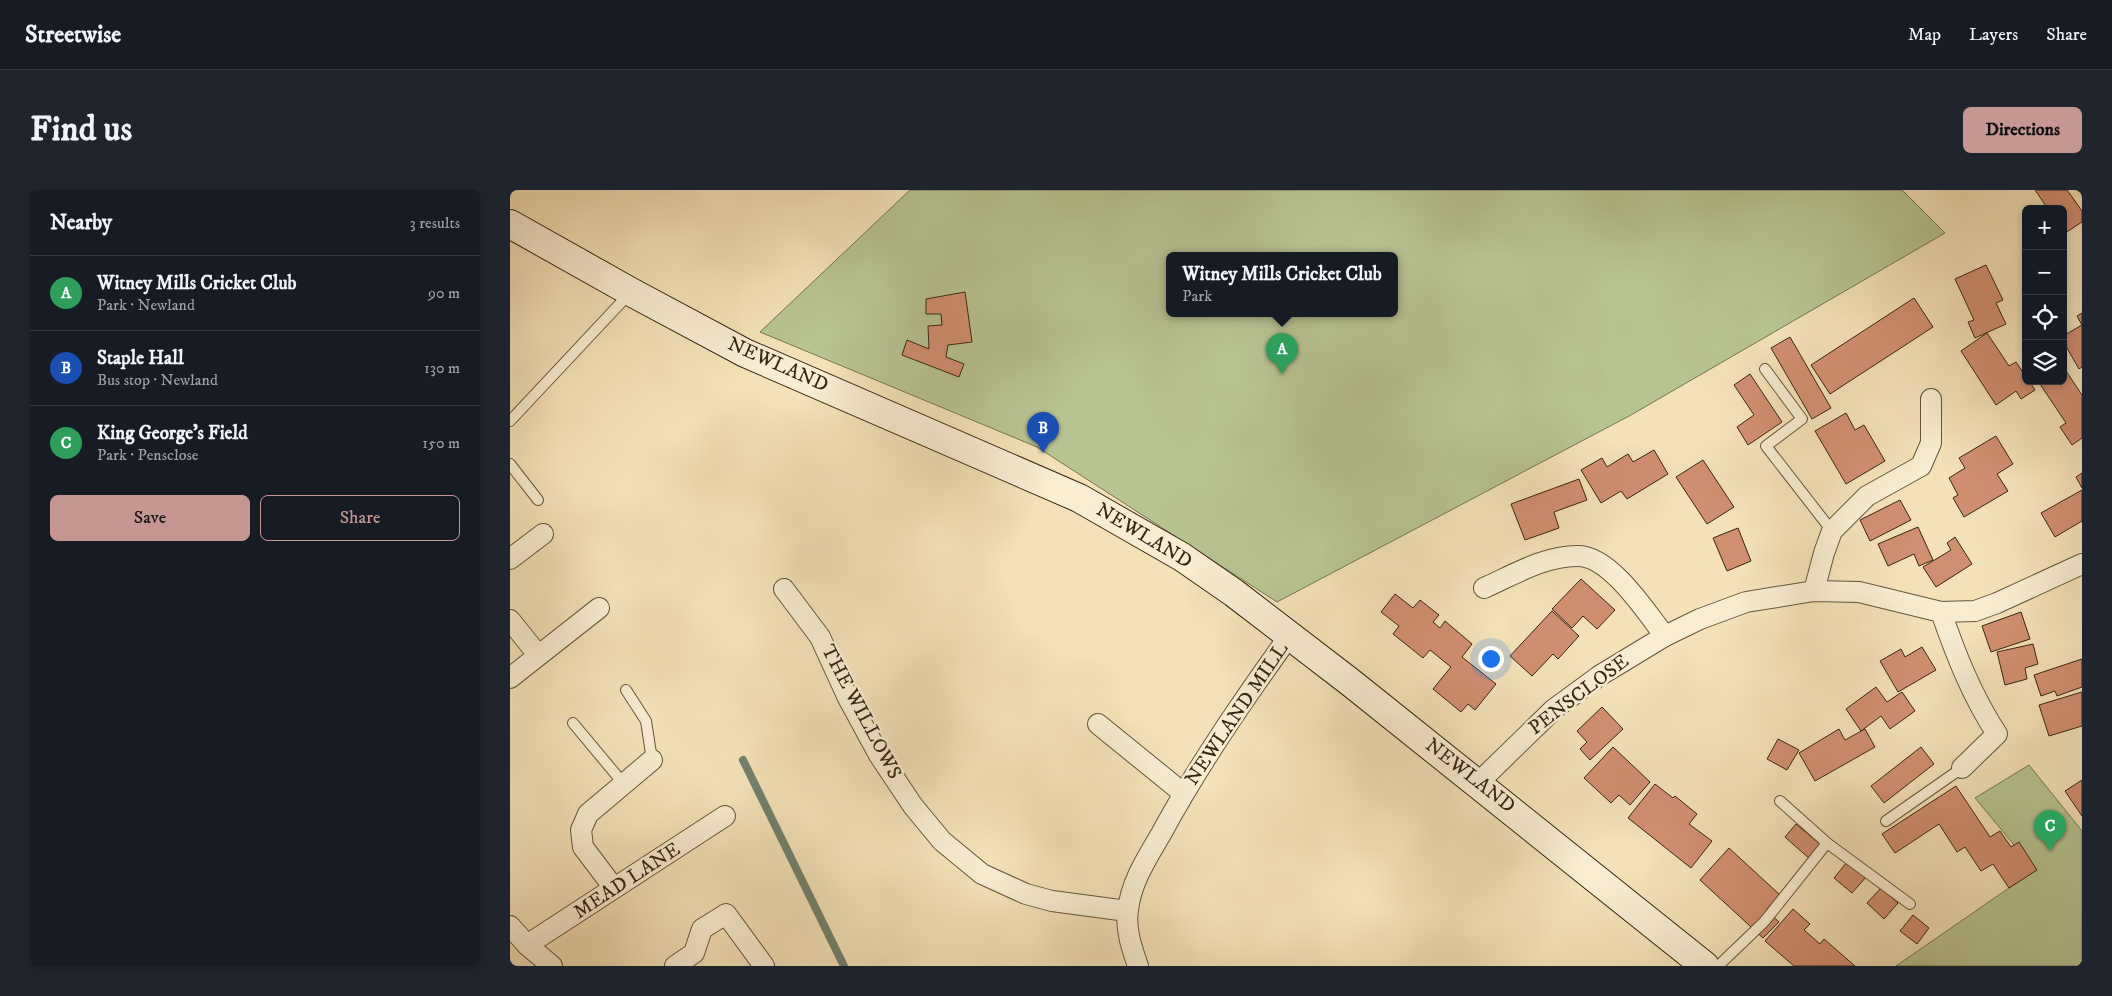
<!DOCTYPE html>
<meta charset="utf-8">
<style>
:root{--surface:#171b24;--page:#20242c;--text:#f1f3f6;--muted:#9ea1a6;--line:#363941;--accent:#c59692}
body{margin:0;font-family:"IM FELL DW Pica",serif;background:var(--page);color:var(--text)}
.controls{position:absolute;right:15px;top:15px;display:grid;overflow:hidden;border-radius:8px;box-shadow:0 2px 8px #0003}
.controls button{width:45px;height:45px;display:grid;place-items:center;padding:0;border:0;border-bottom:1px solid var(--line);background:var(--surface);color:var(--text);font:25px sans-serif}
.you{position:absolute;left:980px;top:468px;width:18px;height:18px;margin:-12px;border:4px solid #fff;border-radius:50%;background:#1a73e8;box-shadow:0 0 0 8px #1a73e833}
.badge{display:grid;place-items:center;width:32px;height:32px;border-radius:50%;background:var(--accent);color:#fff;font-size:16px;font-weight:700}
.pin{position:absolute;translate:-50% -41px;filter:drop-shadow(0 1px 2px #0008)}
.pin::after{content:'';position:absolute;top:26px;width:18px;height:15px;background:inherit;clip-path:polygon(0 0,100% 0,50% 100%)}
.popup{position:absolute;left:656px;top:62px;width:232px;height:65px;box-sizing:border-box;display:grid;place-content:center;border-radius:8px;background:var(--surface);filter:drop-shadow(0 1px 4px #0005);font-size:16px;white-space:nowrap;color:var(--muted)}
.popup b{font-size:19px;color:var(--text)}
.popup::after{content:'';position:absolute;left:50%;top:100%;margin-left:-10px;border:10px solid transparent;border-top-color:var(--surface)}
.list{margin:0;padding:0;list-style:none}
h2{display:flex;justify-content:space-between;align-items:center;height:65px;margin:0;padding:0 20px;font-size:21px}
h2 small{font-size:16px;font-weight:400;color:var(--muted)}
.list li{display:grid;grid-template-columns:32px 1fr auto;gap:15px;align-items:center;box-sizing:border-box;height:75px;padding:0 20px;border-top:1px solid var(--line)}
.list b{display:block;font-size:19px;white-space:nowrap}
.list p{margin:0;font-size:16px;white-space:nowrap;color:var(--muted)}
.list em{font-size:16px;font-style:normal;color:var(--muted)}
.actions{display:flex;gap:10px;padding:15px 20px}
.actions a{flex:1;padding:11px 0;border:1px solid var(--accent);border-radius:8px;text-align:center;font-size:18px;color:var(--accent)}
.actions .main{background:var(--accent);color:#111}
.icon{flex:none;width:28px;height:28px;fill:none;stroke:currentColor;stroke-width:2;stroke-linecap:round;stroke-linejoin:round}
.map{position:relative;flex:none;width:1572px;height:776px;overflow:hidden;border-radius:8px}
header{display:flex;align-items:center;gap:30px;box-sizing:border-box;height:70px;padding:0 25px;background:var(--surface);border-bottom:1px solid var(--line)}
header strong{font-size:24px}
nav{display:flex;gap:28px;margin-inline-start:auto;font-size:18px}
.intro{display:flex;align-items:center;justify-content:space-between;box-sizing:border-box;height:120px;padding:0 30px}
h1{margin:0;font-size:35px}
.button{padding:12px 22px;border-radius:8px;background:var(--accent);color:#111;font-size:18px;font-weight:700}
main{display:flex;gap:30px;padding:0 30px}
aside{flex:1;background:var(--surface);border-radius:8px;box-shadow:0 2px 8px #0003}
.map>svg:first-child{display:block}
.green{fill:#b8c392;stroke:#777452;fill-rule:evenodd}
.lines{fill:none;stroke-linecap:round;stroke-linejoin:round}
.stream{stroke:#73816e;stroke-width:8}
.building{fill:#d18f71;stroke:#362612}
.lane-casing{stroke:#66553c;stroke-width:12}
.street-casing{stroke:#66553c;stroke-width:22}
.secondary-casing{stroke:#362612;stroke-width:30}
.lane{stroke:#f8ecd1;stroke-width:10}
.street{stroke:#f8ecd1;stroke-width:20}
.secondary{stroke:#f8ecd1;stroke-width:28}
.labels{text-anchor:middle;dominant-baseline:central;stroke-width:5;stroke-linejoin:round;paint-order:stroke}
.street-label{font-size:20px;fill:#362612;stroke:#f8ecd1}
</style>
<header>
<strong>Streetwise</strong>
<nav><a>Map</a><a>Layers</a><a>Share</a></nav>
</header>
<div class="intro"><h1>Find us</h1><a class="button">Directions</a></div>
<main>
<aside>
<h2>Nearby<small>3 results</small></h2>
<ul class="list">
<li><span class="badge" style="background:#2e9e5b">A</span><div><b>Witney Mills Cricket Club</b><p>Park · Newland</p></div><em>90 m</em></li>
<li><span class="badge" style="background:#1a4fb4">B</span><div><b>Staple Hall</b><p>Bus stop · Newland</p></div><em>130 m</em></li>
<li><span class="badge" style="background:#2e9e5b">C</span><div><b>King George's Field</b><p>Park · Pensclose</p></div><em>150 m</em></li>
</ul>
<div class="actions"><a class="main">Save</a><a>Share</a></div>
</aside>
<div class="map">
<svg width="1572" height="776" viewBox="0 0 1572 776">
<rect width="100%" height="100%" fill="#f4e1b8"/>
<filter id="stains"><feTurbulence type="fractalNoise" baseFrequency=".004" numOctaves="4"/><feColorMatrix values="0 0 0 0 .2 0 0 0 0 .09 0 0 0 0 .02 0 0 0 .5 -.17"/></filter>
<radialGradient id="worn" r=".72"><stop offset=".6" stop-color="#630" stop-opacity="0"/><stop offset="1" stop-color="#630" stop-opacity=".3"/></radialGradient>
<!-- green -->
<g class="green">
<path d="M400,0H1392L1435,43L1121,225L767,412L527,257L250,142ZM660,65H884V123H660Z"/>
<path d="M1519,575L1572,641V776H1386L1525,680L1465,608Z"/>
</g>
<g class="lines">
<!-- stream -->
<path class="stream" d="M233,570L334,776"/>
</g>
<!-- building -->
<g class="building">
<path d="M1525,0H1557L1572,21V32L1555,43L1553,40V19H1538Z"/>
<path d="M1476,75L1493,110L1486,113L1496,134L1465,148L1458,132L1464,130L1445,89Z"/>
<path d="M455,102L462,152L438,155L436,167L454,174L449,187L392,165L397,150L419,159L418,136L432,135L431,124H416V109Z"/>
<path d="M1404,108L1423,137L1320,204L1301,175Z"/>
<path d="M1572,123V135L1567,126Z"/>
<path d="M1572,135V177L1569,179L1553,151V146Z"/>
<path d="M1477,143L1499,176L1506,172L1516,187V191H1519L1525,200L1511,209L1506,201L1486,215L1451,161Z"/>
<path d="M1280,147L1321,218L1302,229L1261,158Z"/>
<path d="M1554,178L1572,205V248L1562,255L1550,237L1556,233L1530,194L1534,191H1553Z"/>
<path d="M1240,184L1272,232L1238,255L1227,237L1244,225L1224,195Z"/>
<path d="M1336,223L1345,240L1354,235L1375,271L1336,294L1305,241Z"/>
<path d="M1486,246L1503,274L1487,284L1498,301L1454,327L1443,308L1448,305L1439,288L1455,278L1449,268Z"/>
<path d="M1144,260L1158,284L1117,309L1111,301L1091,313L1071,280L1092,268L1097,277L1118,264L1123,272Z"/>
<path d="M1193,270L1224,317L1197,334L1166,287Z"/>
<path d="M1572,283V298L1566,287Z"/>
<path d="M1069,289L1077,310L1044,322L1049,338L1015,350L1001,314Z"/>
<path d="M1572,300V331L1545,347L1531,323Z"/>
<path d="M1390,310L1401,330L1360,351L1350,330Z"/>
<path d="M1408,337L1423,370L1409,376L1404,364L1378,376L1368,354Z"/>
<path d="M1228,338L1241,371L1217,381L1203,348Z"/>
<path d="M1445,347L1462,374L1426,397L1413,377L1441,360L1437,353Z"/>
<path d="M1071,389L1105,420L1087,439L1073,426L1062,438L1042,419Z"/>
<path d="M885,404L903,418L910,410L929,425L923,432L930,438L935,431L962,454L952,467L986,494L965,520L958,514L951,522L923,499L941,477L920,460L913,468L883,444L889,436L871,422Z"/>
<path d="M1042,421L1069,446L1048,469L1043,464L1022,486L1000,466Z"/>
<path d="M1511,422L1520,449L1481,462L1472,436Z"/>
<path d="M1523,454L1528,474L1515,478L1517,489L1495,495L1487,462Z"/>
<path d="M1412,457L1426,480L1388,502L1370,471L1391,459L1395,467Z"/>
<path d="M1572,469V497L1547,506L1545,501L1531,506L1524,485Z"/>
<path d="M1366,497L1377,512L1392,502L1405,521L1380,539L1371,526L1351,541L1336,519Z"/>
<path d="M1572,502V536L1539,546L1529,515Z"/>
<path d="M1092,517L1113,539L1080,570L1070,559L1077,552L1067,541Z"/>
<path d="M1329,539L1335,550L1355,539L1365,557L1305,591L1289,563Z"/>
<path d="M1268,549L1289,560L1277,580L1257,569Z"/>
<path d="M1103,557L1140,592L1120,615L1109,605L1101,613L1074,588Z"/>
<path d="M1411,557L1424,574L1374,613L1361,596Z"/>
<path d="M1572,590V626L1555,601Z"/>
<path d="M1145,594L1163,608L1165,606L1187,624L1179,634L1202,651L1181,678L1118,628Z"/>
<path d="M1446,596L1480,647L1490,641L1501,657L1509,652L1527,680L1499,698L1483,674L1471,681L1455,657L1447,662L1429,634L1385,663L1372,644Z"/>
<path d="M1286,634L1312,656L1301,670L1275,647Z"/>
<path d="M1219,658L1270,705L1256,720L1269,732L1253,748L1190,690Z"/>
<path d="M1337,672L1356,687L1342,703L1324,688Z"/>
<path d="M1371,698L1388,713L1374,729L1357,713Z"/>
<path d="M1283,719L1300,734L1294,740L1310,754L1314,749L1345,776H1284L1255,751Z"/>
<path d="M1403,725L1419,738L1407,754L1390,741Z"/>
</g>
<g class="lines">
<!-- lane casing -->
<g class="lane-casing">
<g id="lane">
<path d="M1255,179L1292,229L1256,256L1322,341"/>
<path d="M0,231L120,103"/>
<path d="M0,274L28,310"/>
<path d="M116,500L136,531L142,570"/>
<path d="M63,533L113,593"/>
<path d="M1270,611L1317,653L1400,714"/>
<path d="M1376,631L1452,578"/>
<path d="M1208,776L1254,732L1317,653"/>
</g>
</g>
<!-- street casing -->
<g class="street-casing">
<g id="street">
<path d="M0,369L33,344"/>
<path d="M974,398C1003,385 1036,365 1069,366C1101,367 1136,422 1155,446"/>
<path d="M274,399L310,447L338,508L369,565L403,616L432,651L472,684L516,704L542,711L617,721"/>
<path d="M1304,401L1314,363L1322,341L1357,306L1411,276L1421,253V209"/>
<path d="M1431,422C1446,465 1462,506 1487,544L1452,578"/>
<path d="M0,430L28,465"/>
<path d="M0,488L89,418"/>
<path d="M588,534L673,603"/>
<path d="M968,593L1044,519L1089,486L1155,446L1190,429L1236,412L1304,401L1349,402L1431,422L1465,421L1487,413L1572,374"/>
<path d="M104,698L73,657L71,640L78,624L142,570"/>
<path d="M0,736L17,755L42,776"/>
<path d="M17,755L215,626"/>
<path d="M165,776L184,763L192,739L216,724L254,776"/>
<path d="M628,776C622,759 615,739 618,720C621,692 637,668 651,644C689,574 734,509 780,445"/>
</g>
</g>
<!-- secondary casing -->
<g class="secondary-casing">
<path id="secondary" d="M0,34L121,102L235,163L569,308L672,367L724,403L840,492L1195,776"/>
</g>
<!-- lane -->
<use href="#lane" class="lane"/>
<!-- street -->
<use href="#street" class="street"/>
<!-- secondary -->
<use href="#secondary" class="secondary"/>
</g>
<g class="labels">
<!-- street labels -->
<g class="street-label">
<text transform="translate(268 175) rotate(24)">NEWLAND</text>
<text transform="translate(634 346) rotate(31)">NEWLAND</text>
<text transform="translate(1069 505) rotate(-37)">PENSCLOSE</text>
<text transform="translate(351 522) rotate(62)">THE WILLOWS</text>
<text transform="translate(727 524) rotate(-56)">NEWLAND MILL</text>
<text transform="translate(960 586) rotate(38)">NEWLAND</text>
<text transform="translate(117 691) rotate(-33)">MEAD LANE</text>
</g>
</g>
<rect width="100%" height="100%" filter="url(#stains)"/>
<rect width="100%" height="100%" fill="url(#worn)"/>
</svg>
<div class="controls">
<button>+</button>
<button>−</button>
<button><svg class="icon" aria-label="locate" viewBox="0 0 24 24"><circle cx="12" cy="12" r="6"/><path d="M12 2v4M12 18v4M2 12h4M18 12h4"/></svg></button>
<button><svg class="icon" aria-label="layers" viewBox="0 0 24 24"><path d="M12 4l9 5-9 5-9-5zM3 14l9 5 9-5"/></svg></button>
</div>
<div class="you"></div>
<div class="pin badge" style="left:772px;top:184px;background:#2e9e5b">A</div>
<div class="popup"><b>Witney Mills Cricket Club</b>Park</div>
<div class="pin badge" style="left:533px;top:263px;background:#1a4fb4">B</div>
<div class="pin badge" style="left:1540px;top:661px;background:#2e9e5b">C</div>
</div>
</main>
